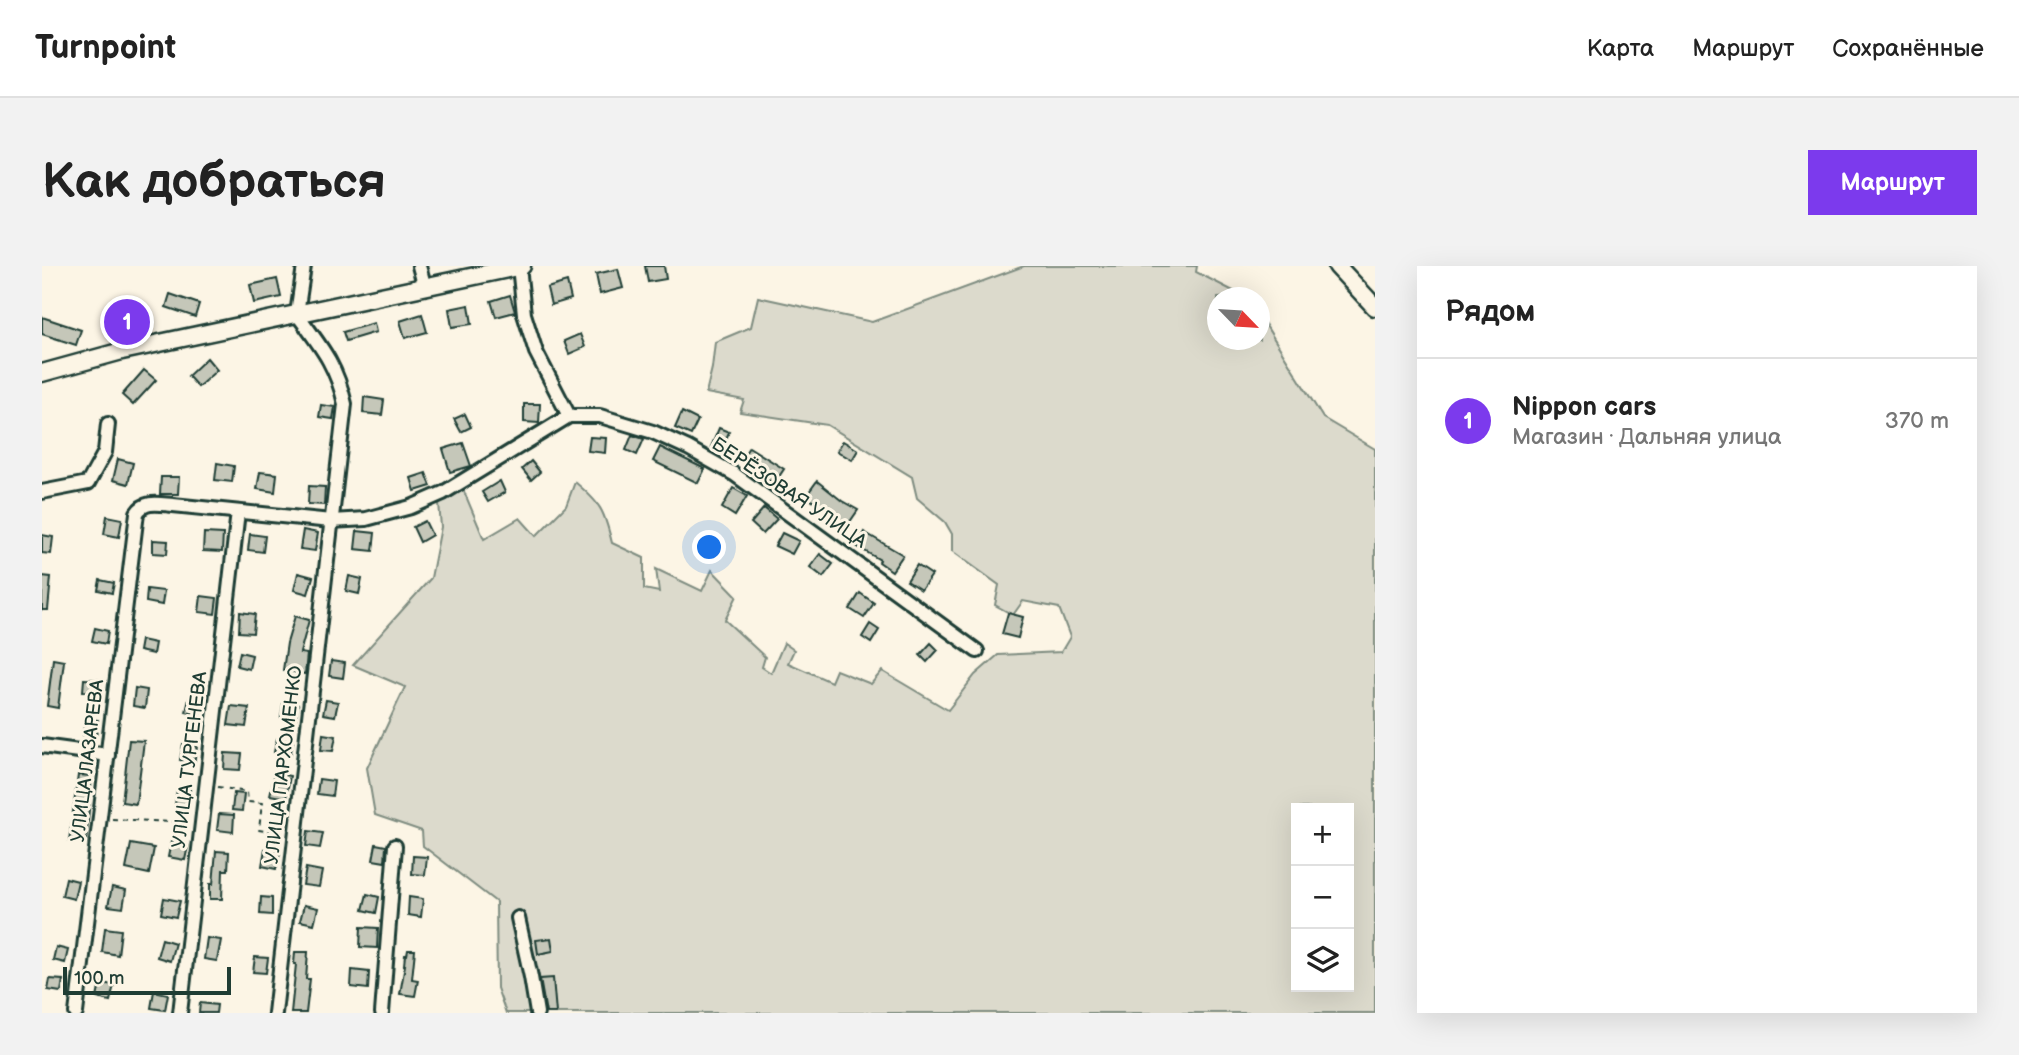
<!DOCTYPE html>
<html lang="ru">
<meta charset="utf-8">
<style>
:root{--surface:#fff;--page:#f2f2f2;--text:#222;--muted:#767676;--line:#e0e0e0;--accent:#7c3aed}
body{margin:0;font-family:"Balsamiq Sans",sans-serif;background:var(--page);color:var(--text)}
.controls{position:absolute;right:21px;bottom:21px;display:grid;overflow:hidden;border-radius:0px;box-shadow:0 7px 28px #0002}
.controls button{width:63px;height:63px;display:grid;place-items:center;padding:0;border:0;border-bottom:2px solid var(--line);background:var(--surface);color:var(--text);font:35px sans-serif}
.compass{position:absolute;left:1165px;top:21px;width:63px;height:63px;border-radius:50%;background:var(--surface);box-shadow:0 7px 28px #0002;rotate:115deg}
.scale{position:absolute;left:21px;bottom:18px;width:168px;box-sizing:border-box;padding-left:7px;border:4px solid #1f3d34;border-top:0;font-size:19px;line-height:24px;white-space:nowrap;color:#1f3d34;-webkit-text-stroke:5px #fcf5e5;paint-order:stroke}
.you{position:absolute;left:668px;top:282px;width:24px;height:24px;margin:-18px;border:5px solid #fff;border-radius:50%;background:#1a73e8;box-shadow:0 0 0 10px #1a73e833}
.badge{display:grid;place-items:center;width:46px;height:46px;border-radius:50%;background:var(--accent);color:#fff;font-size:23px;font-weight:700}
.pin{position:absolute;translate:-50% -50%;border:4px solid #fff;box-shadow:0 2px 7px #0006}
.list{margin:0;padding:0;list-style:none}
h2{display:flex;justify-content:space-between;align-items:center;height:91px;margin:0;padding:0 28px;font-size:30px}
h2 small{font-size:23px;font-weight:400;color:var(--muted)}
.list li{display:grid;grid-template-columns:46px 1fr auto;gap:21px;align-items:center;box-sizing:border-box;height:126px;padding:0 28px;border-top:2px solid var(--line)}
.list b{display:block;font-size:26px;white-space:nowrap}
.list p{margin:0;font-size:23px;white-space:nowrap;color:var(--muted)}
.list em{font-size:23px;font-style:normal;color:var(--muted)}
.icon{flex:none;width:38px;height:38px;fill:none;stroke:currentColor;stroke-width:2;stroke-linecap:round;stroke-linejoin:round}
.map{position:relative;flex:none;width:1333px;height:747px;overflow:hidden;border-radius:0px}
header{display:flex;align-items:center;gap:42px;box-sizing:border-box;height:98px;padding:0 35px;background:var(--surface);border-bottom:2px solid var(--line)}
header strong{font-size:33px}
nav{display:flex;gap:38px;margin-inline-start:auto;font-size:24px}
.intro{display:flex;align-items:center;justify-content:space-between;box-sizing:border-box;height:168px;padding:0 42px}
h1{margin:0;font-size:49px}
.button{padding:18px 32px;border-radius:0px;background:var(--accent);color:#fff;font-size:24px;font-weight:700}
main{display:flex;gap:42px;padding:0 42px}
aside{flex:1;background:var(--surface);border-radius:0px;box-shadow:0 7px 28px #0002}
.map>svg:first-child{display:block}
.green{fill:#dcdacc;stroke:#7e8c80;stroke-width:2;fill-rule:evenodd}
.building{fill:#c5c7b9;stroke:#1f3d34;stroke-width:2}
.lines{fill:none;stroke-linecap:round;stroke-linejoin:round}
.minor-casing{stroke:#1f3d34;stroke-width:18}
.major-casing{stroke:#1f3d34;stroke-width:21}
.path{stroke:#1f3d34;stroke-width:2;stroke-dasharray:5 5;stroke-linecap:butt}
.minor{stroke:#fcf5e5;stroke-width:12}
.major{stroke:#fcf5e5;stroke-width:16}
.labels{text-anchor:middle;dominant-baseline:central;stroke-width:6;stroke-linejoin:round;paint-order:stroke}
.street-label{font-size:19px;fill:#1f3d34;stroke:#fcf5e5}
</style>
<header>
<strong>Turnpoint</strong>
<nav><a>Карта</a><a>Маршрут</a><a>Сохранённые</a></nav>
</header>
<div class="intro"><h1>Как добраться</h1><a class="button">Маршрут</a></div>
<main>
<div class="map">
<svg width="1333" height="747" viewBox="0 0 1333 747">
<rect width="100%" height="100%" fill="#fcf5e5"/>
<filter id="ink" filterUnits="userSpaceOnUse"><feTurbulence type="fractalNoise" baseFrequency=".0143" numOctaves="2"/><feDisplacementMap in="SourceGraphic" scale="14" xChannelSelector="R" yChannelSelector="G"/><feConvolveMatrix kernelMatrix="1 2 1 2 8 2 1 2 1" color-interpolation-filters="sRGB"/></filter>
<g filter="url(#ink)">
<!-- green -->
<path class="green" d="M982,0H1155L1154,6L1203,31L1176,32V74H1218V50L1281,152L1333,183V747H464L455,722L454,636L381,580L380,565L333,549L325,502L363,421L311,399L389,312L399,261L397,237L421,223L442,273L478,252L494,270L524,240L533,216C559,238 562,244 570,277L602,292V323L617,326L614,303L660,325L670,304L695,330L683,354L723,391L720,401L729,407L742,377L752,384L746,397L789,416L794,404L829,418L840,405L906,444L933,409L956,389L1019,386L1028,371L1017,342L981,335L971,349L953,339L957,319L910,285V268L903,256L875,232L870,211L785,159L698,146L702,134L664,127L670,102L673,76L709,61L716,31L830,56ZM1254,542H1307V721H1254Z"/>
<!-- building -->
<g class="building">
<path d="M603,0H622L624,13L606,16Z"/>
<path d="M576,3L581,22L558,28L554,8Z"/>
<path d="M235,13L239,31L212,37L208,19Z"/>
<path d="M525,16L529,33L509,39L505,22Z"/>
<path d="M128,28L157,38L153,51L124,41Z"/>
<path d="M468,29L473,46L454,51L449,35Z"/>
<path d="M427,39L430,58L410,61L407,43Z"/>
<path d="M65,44L95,51L91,67L61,60Z"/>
<path d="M380,48L385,66L363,72L358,55Z"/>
<path d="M0,51L39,64L34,79L0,68Z"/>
<path d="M332,57L334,66L304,75L301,66Z"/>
<path d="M538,68L543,81L527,88L522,75Z"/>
<path d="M165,92L175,104L156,121L146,110Z"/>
<path d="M102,104L114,114L91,139L80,129Z"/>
<path d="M322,131L342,134L340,149L321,147Z"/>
<path d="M482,138H498L497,157L482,156Z"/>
<path d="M279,139L293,141L291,153L277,151Z"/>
<path d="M640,146L656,154L649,169L633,162Z"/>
<path d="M423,148L429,161L419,166L412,153Z"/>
<path d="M677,162L687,166L679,185L669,181Z"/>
<path d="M590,169L602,173L595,189L584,184Z"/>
<path d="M548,171L564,172L563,187L546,185Z"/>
<path d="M801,175L816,184L810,194L795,185Z"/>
<path d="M421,177L429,200L408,206L401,183Z"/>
<path d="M618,181L663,203L656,217L611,195Z"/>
<path d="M707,181L742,203L732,218L698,195Z"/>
<path d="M76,193L91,197L86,218L71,214Z"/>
<path d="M489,195L498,206L489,214L480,203Z"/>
<path d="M175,197L192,200L190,216L173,214Z"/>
<path d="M218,206L235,208L233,226L215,223Z"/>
<path d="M384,207L389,220L373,225L369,212Z"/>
<path d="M119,211H137L136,228H118Z"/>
<path d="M458,215L463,226L446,236L440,226Z"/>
<path d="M775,215L800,235L816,244L803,263L788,254L790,250L764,230Z"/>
<path d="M267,220L283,221L282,239L266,238Z"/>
<path d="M691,222L705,230L693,250L680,242Z"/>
<path d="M722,242L735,253L721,268L709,257Z"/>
<path d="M65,250L80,253L77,271L62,268Z"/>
<path d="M383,255L390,269L378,276L371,261Z"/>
<path d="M261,264L276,267L273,285L258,283Z"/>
<path d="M315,265L333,267L331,285L313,283Z"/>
<path d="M822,266L861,289L850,305L837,296L838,294L814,280Z"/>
<path d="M162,267L181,268L180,286L161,285Z"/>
<path d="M740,267L757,275L750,288L733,280Z"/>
<path d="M208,268L223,270L221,286L206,284Z"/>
<path d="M0,269L11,271L9,288L0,287Z"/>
<path d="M111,274L126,275L125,288L111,287Z"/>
<path d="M778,288L791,298L781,311L768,301Z"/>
<path d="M875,299L890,309L879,324L865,315Z"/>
<path d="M256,307L271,311L266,328L252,324Z"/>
<path d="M0,310L9,311L6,344H0Z"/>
<path d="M307,310L320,313L317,328L304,325Z"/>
<path d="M58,314L72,317L70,327L56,324Z"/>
<path d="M105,323L122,325L120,339L104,336Z"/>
<path d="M818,327L832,337L822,352L808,343Z"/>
<path d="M159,330L175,332L173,348L157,346Z"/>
<path d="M198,346L213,348L211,367L197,366Z"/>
<path d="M966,347L981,351L976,372L960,368Z"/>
<path d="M253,350L267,354L258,387L265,388L263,408L241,404L245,377Z"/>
<path d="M828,358L837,364L829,377L820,371Z"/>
<path d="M53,362L66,365L64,378L50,375Z"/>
<path d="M99,374L113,377L111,388L97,385Z"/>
<path d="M889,377L896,384L885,396L878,389Z"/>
<path d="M198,386L210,389L207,403L195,400Z"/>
<path d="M11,393L22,395L16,442L5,440Z"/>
<path d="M289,395L303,397L301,412L287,410Z"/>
<path d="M42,413L59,414L58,427L41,425Z"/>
<path d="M93,422L105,424L103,442L91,440Z"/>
<path d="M147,433L160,436L157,449L144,446Z"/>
<path d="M284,434L296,436L293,450L281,448Z"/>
<path d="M241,438L256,439L254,452L239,451Z"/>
<path d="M189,440L207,442L204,461L186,459Z"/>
<path d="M43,452L56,454L54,471L41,469Z"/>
<path d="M281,468L294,470L291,485L279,484Z"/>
<path d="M235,473L251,476L248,490L232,486Z"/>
<path d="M87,474L102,475L94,538L80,536Z"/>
<path d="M141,478L155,481L152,497L138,494Z"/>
<path d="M183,487L200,488L198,504L182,503Z"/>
<path d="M233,507L248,510L244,532L228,529Z"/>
<path d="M36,509L50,510L44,577L27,575Z"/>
<path d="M277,513L292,515L290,530L275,528Z"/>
<path d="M135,523L148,524L146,542L133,540Z"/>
<path d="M192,527L202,528L200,545L190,544Z"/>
<path d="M177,548L192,549L191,566L175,564Z"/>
<path d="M266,565L281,567L278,582L264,580Z"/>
<path d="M129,576L146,580L143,594L126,591Z"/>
<path d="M89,578L112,582L107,608L84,603Z"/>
<path d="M334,578L344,580L343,596L331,594Z"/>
<path d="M223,583L238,586L234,603L220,600Z"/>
<path d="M174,585L187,586L186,604H181L180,633H168V618H171Z"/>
<path d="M371,590L385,591L383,609L370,608Z"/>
<path d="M264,602L280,605L277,621L261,619Z"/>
<path d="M24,612L36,615L32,633L20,630Z"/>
<path d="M70,621L84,624L81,642L66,640Z"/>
<path d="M325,628L337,631L334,647L321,644Z"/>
<path d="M219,631L230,632V649L218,648Z"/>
<path d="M367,631L381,633L379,651L366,649Z"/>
<path d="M122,632L138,635L134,651L119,648Z"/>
<path d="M262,639L276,642L272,658L258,655Z"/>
<path d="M319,661L336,662L335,682L318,681Z"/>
<path d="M63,662L79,664L76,689L60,686Z"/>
<path d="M165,672L179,674L175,695L162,693Z"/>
<path d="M509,672L511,685L496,688L494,674Z"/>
<path d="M120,673L133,677L128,695L115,691Z"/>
<path d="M14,681L26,684L23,697L11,694Z"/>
<path d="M366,684H373L370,713L376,714L373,730L358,728L363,699H362L363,689H365Z"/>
<path d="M253,686H266L264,713H268L264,747H249L254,698H252Z"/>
<path d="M213,691L226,692L224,707L211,706Z"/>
<path d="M310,704L327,706L326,723L309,721Z"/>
<path d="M511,712L514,747H504L498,713Z"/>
<path d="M8,713L21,714L19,726L6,724Z"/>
<path d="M58,717L72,719L68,735L55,732Z"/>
<path d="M112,725L126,728L123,744L109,742Z"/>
<path d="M158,737L175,739L174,747H157Z"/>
</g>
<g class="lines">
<!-- minor casing -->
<g class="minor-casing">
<g id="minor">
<path d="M377,0L383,22"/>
<path d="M477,0L482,48L494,86L527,150"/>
<path d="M0,226L46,217L63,186L66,158"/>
<path d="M0,480L66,489"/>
<path d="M476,652L489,711L495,747"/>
<path d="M34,747L95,247C103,234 117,238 131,239L289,255L324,253L369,241L401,227L527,150H558L611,166L646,182L692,208L935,385"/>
<path d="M138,747L196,246"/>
<path d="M233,747L303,138C294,98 279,81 255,48L262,0"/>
<path d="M340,747L353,580"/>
</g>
</g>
<!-- major casing -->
<g class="major-casing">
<g id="major">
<path d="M1295,0L1333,41"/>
<path d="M0,107L80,85L480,0"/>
</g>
</g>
<!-- path -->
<g class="path">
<path d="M176,521L205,526L206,536L220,537L217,564L242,568"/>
<path d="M70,553L148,557"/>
</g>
<!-- minor -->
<use href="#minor" class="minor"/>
<!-- major -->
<use href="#major" class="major"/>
</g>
</g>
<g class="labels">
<!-- street labels -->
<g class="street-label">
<text transform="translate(747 227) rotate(34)">БЕРЁЗОВАЯ УЛИЦА</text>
<text transform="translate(148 494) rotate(-83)">УЛИЦА ТУРГЕНЕВА</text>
<text transform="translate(46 495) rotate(-83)">УЛИЦА ЛАЗАРЕВА</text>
<text transform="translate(242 499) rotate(-83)">УЛИЦА ПАРХОМЕНКО</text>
</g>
</g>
</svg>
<div class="controls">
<button>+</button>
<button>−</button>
<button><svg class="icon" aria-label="layers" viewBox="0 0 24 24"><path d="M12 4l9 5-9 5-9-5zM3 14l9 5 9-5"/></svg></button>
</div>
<svg class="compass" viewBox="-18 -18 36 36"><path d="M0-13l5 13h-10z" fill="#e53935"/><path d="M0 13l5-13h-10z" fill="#767676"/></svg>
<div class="scale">100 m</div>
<div class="you"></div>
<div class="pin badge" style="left:85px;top:56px">1</div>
</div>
<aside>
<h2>Рядом<small></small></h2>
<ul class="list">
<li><span class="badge">1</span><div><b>Nippon cars</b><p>Магазин · Дальняя улица</p></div><em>370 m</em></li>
</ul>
</aside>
</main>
